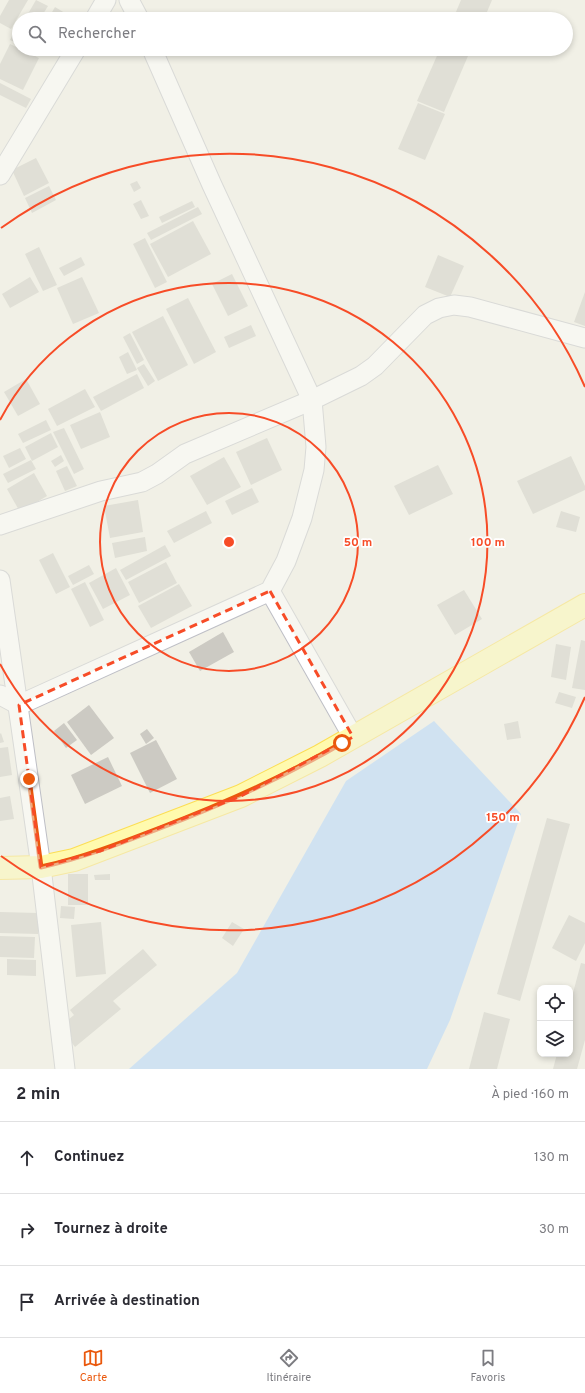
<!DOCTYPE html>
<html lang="fr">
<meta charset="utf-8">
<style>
:root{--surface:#fff;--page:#f2f2f3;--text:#2b2b33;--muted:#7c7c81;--line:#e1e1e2;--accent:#ea580c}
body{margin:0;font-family:Overpass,sans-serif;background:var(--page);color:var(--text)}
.controls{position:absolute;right:12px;bottom:12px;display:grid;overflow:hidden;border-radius:8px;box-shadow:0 2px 6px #0003}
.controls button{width:36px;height:36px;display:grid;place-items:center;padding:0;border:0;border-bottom:1px solid var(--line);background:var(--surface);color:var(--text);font:20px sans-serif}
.stop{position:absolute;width:12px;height:12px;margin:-9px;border:3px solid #ea580c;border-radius:50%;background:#fff}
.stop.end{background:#ea580c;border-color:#fff;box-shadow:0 1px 4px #0008}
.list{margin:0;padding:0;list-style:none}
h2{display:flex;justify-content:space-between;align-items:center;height:52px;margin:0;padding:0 16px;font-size:17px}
h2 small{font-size:13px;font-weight:400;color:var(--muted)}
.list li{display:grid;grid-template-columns:26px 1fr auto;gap:12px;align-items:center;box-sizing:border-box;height:72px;padding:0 16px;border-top:1px solid var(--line)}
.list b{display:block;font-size:15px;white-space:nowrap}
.list em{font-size:13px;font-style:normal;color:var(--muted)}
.icon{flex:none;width:22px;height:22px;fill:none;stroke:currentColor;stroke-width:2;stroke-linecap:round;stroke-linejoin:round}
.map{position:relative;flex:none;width:585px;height:1069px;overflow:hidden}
.search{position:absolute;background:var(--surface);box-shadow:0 2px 6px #0003;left:12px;right:12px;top:12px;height:44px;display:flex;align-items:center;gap:10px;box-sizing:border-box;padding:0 14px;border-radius:22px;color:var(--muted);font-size:15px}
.sheet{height:268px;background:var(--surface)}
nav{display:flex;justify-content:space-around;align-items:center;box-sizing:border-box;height:56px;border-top:1px solid var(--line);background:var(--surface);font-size:11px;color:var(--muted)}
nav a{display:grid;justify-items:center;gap:2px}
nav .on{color:var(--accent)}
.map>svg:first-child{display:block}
.water{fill:#a9d1ff}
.building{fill:#cccac3}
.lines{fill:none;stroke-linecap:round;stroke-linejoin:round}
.minor-casing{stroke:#bebfc6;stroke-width:21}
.primary-casing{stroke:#fcde54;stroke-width:24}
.minor{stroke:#fff;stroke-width:19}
.primary{stroke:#fffaae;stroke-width:22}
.route{stroke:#ea580c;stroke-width:5}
.marked{fill:none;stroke:#f74c27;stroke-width:3;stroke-dasharray:8 5;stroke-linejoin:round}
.ring{fill:none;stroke:#f74c27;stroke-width:2}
.centre{fill:#f74c27;stroke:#fff;stroke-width:2}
.ring-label{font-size:12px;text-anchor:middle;font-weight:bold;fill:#f74c27;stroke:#fff;stroke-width:3.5;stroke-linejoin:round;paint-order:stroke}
</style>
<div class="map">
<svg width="585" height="1069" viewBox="0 0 585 1069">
<rect width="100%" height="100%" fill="#f1f0e6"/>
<!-- water -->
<path class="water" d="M434,721L521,814L450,1020L427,1069H129L237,973L346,781Z"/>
<!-- building -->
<g class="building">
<path d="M9,0H28L11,29L0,23V16Z"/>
<path d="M36,0L48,6L40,19H25Z"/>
<path d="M461,0H492L484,19H453Z"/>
<path d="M55,7L75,19H48Z"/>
<path d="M14,32L19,34V44L10,40Z"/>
<path d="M10,44L39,58L23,90L0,79V64Z"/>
<path d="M440,49H471L444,112L417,101Z"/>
<path d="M0,83L31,99L26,108L0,95Z"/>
<path d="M418,103L445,114L425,160L398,149Z"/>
<path d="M36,158L49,183L24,196L12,170Z"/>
<path d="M137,181L141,188L134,192L130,184Z"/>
<path d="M49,186L56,200L32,213L25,198Z"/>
<path d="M141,200L149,216L141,219L133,204Z"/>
<path d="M192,201L195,207L162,223L159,217Z"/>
<path d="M198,207L202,214L151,240L147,233Z"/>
<path d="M193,221L211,254L168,277L150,244Z"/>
<path d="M145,238L167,282L155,288L133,244Z"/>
<path d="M39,247L57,285L43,291L25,254Z"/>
<path d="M438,255L464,266L450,297L425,287Z"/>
<path d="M81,257L85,265L64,276L59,268Z"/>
<path d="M232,274L248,306L228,316L212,284Z"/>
<path d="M30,277L39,292L10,308L2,294Z"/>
<path d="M82,277L99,313L73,324L57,288Z"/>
<path d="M585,292V326L574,322Z"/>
<path d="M188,298L216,352L194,364L166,309Z"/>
<path d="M163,316L188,365L158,381L132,332Z"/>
<path d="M251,325L256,336L229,348L224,337Z"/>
<path d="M130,333L144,360L137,364L123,337Z"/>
<path d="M128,352L137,370L127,374L119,357Z"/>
<path d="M144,364L155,381L148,386L137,368Z"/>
<path d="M137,374L144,388L101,411L93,397Z"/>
<path d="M26,379L40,404L18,416L4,392Z"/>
<path d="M85,389L95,407L57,426L48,409Z"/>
<path d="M100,412L110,437L81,449L70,425Z"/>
<path d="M46,420L51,430L23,443L18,434Z"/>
<path d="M64,428L84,469L74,474L53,432Z"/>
<path d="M51,433L58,447L32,461L25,447Z"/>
<path d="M267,438L282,470L251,485L236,452Z"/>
<path d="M20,448L26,459L9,468L3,456Z"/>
<path d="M61,455L64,461L55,467L51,461Z"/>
<path d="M571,456L585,486V490L533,514L517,481Z"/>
<path d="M224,457L241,487L207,505L190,476Z"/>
<path d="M31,460L36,469L8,483L3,474Z"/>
<path d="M438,465L453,494L409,515L394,486Z"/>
<path d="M67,466L77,486L65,491L56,471Z"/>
<path d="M34,473L47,496L20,512L7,489Z"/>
<path d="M252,488L259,502L232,515L225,501Z"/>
<path d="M138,500L143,532L110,538L104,506Z"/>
<path d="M206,511L212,523L174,543L167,531Z"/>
<path d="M561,511L580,517L576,532L556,527Z"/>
<path d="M145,537L147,551L115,558L112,543Z"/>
<path d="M165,545L171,556L126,580L120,570Z"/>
<path d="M53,553L70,587L56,594L39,560Z"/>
<path d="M166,562L177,583L139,603L128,582Z"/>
<path d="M89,565L94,574L73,585L68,576Z"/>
<path d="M116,568L130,595L103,609L89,583Z"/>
<path d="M85,582L104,620L90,627L71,589Z"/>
<path d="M179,584L192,606L151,628L138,606Z"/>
<path d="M464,590L482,619L455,635L437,605Z"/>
<path d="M223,632L234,652L200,671L189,652Z"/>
<path d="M581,640L585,641V690L572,688Z"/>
<path d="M556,644L571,647L566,680L551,677Z"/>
<path d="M559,692L576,697L572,708L555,703Z"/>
<path d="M89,705L114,738L91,755L67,722Z"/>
<path d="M518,721L521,738L507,740L504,724Z"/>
<path d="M64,723L77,740L66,748L54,731Z"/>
<path d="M147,729L154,738L146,744L140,734Z"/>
<path d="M1,733L4,742L0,743V734Z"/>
<path d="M156,740L177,779L150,793L130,753Z"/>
<path d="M8,747L12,775L0,777V748Z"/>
<path d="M108,757L122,786L85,804L71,775Z"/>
<path d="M10,796L14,819L0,821V798Z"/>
<path d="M547,818L570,824L520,1001L497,994Z"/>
<rect x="68" y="874" width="20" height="31"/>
<path d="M110,874V880H95L94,875Z"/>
<path d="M61,906L75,907L74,919L60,918Z"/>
<path d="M0,912L38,913V934L0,933Z"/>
<path d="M569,915L585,923V943L576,961L552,948Z"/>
<path d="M101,922L106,974L76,977L71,925Z"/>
<path d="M232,922L244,929L233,946L222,938Z"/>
<path d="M0,936L35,937L34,958L0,957Z"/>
<path d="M143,949L157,965L113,1001L121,1009L75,1047L70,1040L72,1038L62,1025L74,1015L70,1010Z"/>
<path d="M7,959L36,960V976L7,975Z"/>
<path d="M581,963L585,964V1040L577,1069H553L557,1054H570V1004Z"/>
<path d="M484,1012L510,1019L497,1069H469Z"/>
</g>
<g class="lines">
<!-- minor casing -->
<g class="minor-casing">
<g id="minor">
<path d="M129,0L139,19"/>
<path d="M95,19L106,0"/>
<path d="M0,175L76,49"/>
<path d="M0,525L101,491L142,482L157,474L185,454L312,400L361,376L375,366L425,315L439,308L454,305L470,307L585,338"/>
<path d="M0,580L41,867L65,1069"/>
<path d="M270,591L353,737"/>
<path d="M0,695L19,705L270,591L286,561L302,518L314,470L316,447L312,400L212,185L152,49"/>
</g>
</g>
<!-- primary casing -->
<g class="primary-casing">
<path id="primary" d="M0,868L41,867L74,860L241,796L320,756L585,605"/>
</g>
<!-- minor -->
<use href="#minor" class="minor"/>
<!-- primary -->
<use href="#primary" class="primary"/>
</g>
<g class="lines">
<!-- route -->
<path class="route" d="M29,779L41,867C82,858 121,843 160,828C223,804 284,777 342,743"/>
</g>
<!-- marked area -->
<path d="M0 0H585V1069H0ZM270,591L353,737L241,796L100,851L41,867L19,705Z" fill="#f1f0e6" fill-opacity=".55" fill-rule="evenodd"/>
<path class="marked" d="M270,591L353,737L241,796L100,851L41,867L19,705Z"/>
<!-- distance rings -->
<g class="ring">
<circle cx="229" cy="542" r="129"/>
<path d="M0 420A259 259 0 1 1 0 664"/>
<path d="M585 697A388 388 0 0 1 1 856M1 228A388 388 0 0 1 585 387"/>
</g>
<circle cx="229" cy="542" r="6" class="centre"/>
<g class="ring-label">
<text x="358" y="546">50 m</text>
<text x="488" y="546">100 m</text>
<text x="503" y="821">150 m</text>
</g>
</svg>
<div class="controls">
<button><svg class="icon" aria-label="locate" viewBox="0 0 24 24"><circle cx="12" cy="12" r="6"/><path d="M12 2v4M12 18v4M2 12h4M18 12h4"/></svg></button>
<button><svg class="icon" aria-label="layers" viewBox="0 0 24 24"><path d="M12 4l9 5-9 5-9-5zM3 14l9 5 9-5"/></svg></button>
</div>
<div class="stop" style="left:342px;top:743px"></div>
<div class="stop end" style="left:29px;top:779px"></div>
<div class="search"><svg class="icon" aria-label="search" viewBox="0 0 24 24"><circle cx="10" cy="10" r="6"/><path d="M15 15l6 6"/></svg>Rechercher</div>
</div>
<section class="sheet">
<h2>2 min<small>À pied · 160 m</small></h2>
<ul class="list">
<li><svg class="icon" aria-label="ahead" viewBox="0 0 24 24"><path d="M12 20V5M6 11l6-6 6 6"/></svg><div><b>Continuez</b></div><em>130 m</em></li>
<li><svg class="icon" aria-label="right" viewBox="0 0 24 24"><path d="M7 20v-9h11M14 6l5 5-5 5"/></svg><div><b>Tournez à droite</b></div><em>30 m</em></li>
<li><svg class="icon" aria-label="arrive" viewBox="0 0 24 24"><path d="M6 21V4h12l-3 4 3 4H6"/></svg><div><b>Arrivée à destination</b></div></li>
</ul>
</section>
<nav>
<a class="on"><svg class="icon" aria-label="map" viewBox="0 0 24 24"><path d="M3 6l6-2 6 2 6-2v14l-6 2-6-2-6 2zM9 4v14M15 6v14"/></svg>Carte</a>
<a><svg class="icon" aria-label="directions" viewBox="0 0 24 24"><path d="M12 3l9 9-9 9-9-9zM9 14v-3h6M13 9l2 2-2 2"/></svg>Itinéraire</a>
<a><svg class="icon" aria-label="saved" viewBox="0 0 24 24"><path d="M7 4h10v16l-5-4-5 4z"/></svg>Favoris</a>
</nav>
